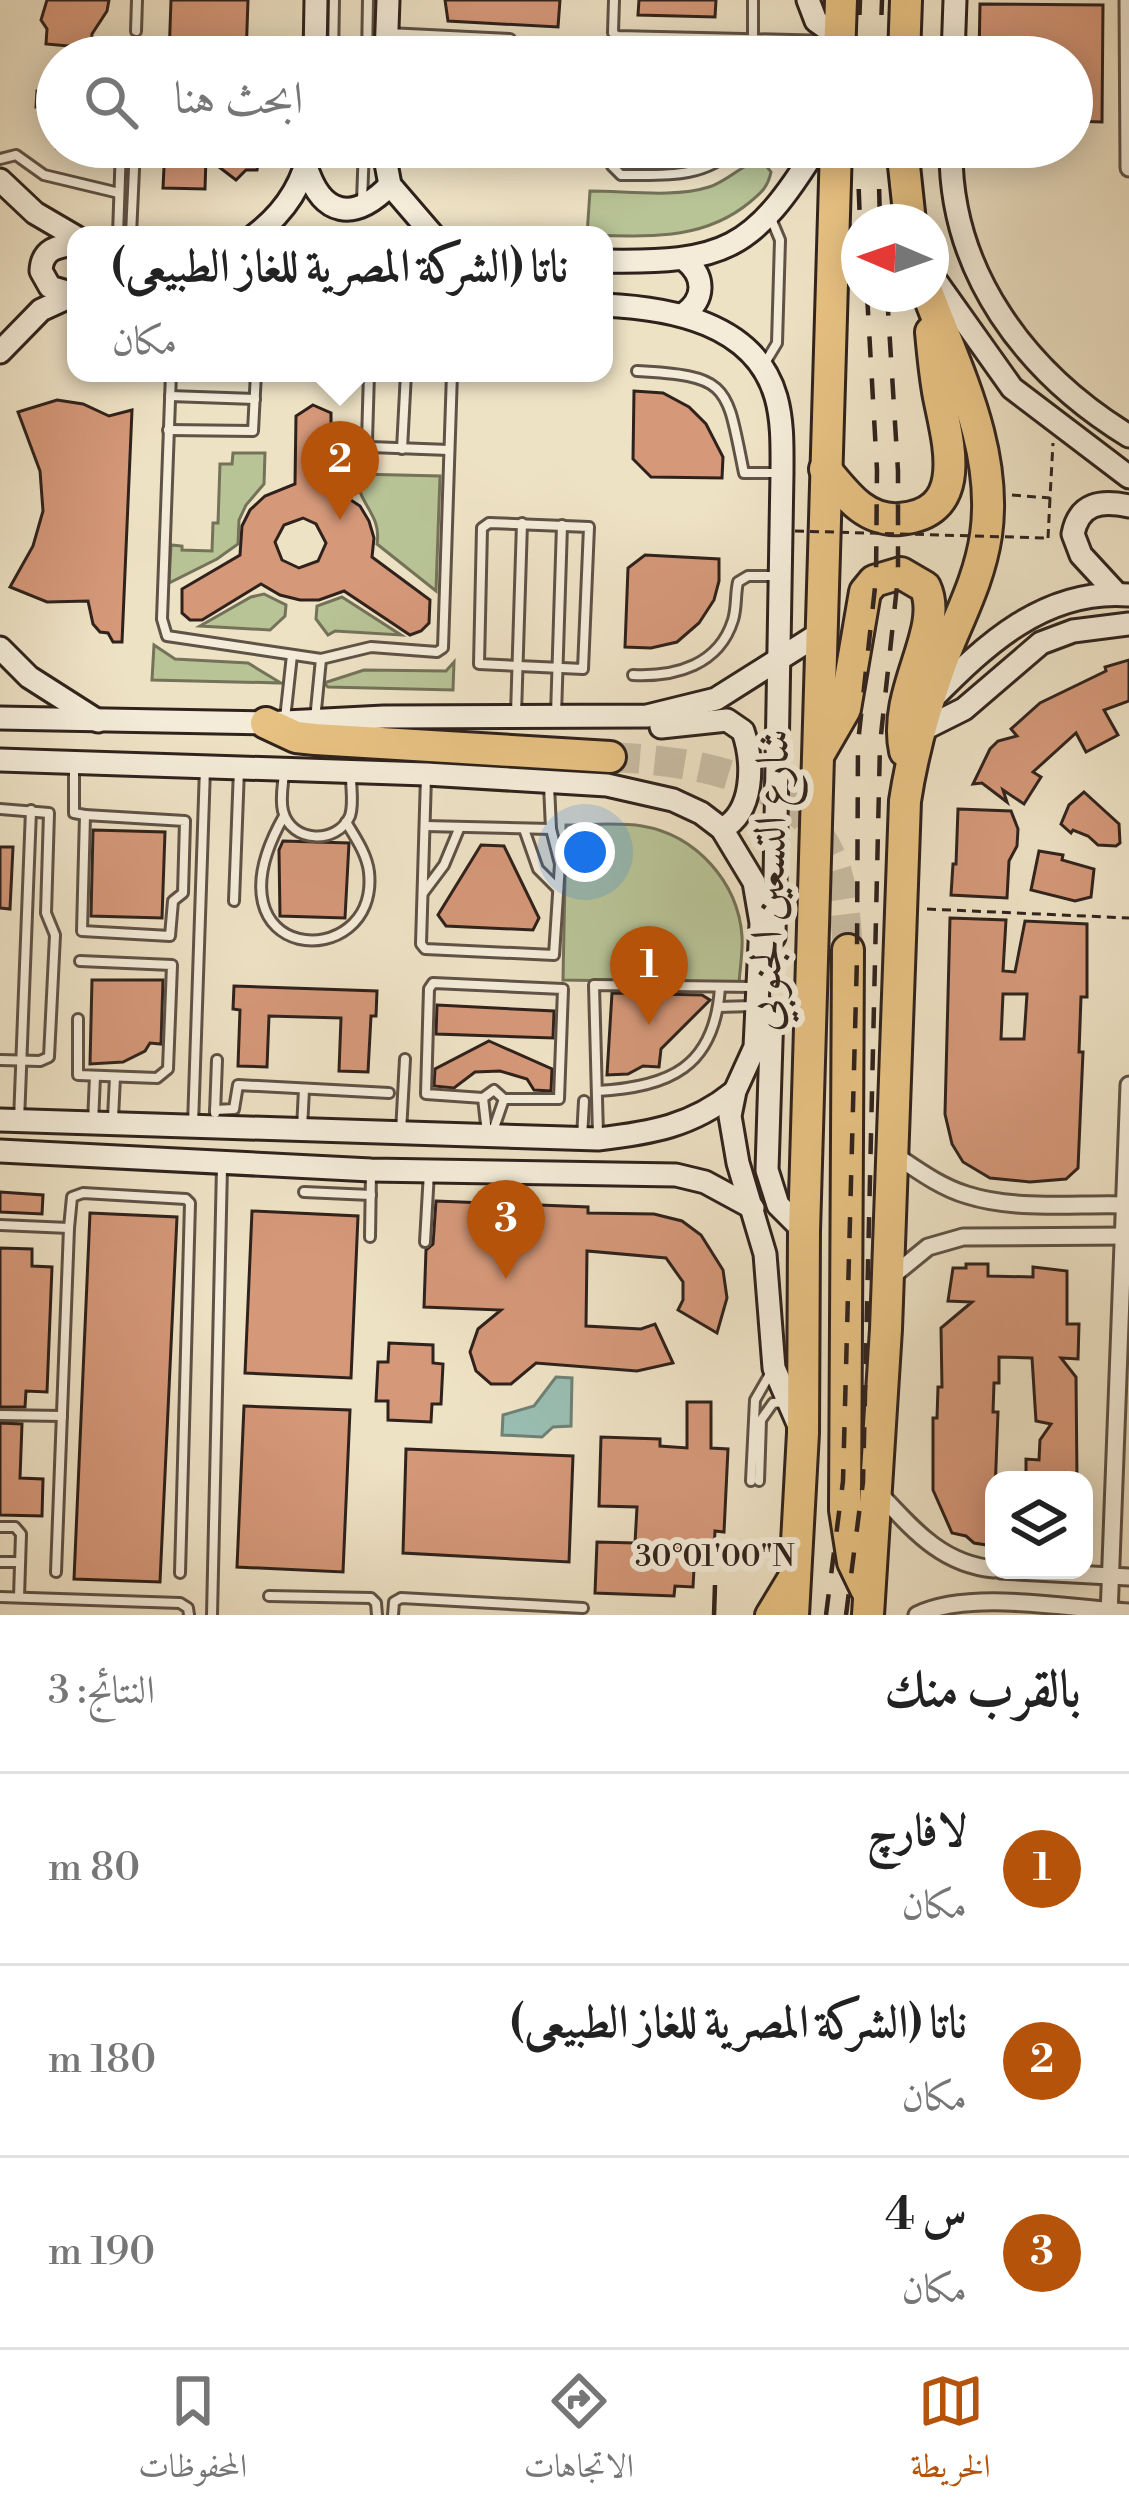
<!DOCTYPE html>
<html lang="ar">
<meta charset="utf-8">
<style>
:root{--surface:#fff;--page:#f6f6f6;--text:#222;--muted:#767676;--line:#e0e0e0;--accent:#b45309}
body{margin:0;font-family:"Libre Bodoni",Amiri,serif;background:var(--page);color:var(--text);direction:rtl}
.controls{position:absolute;right:36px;bottom:36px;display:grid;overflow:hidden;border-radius:24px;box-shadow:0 6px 30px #0003}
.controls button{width:108px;height:108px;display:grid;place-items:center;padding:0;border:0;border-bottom:3px solid var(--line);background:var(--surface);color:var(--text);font:60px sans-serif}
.compass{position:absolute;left:841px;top:204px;width:108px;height:108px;border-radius:50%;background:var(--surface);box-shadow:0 6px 30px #0003;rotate:272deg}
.you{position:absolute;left:585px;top:852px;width:42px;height:42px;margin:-30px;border:9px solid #fff;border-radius:50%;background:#1a73e8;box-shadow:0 0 0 18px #1a73e833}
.badge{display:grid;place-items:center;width:78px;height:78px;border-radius:50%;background:var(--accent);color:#fff;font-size:39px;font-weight:700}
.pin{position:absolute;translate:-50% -99px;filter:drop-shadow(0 3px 6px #0008)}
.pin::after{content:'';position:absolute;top:63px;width:42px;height:36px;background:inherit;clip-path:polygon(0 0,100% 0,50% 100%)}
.popup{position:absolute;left:67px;top:226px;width:546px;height:156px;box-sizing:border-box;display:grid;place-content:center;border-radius:24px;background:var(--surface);filter:drop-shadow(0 3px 9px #0005);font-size:39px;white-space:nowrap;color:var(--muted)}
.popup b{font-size:45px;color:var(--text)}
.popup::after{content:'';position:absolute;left:50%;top:100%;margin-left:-24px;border:24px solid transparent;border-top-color:var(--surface)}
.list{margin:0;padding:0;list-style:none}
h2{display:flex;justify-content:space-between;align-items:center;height:156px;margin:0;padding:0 48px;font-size:51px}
h2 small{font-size:39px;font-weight:400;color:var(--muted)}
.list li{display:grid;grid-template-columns:78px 1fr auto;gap:36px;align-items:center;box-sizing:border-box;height:192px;padding:0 48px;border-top:3px solid var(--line)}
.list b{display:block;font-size:45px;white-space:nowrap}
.list p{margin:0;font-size:39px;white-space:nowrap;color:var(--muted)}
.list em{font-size:39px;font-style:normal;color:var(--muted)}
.icon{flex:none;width:66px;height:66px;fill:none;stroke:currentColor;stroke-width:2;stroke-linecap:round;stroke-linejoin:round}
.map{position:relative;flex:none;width:1129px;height:1615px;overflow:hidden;direction:ltr}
.search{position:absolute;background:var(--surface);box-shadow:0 6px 30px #0003;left:36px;right:36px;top:36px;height:132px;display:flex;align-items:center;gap:30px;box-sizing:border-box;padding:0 42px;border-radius:66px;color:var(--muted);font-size:45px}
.sheet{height:732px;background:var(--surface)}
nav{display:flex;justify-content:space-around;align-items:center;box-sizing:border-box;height:168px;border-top:3px solid var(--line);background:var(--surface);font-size:33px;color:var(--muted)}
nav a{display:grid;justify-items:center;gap:6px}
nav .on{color:var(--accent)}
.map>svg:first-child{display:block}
.green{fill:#b8c396;stroke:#747259;stroke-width:3}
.water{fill:#99beb2;stroke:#6f8076;stroke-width:3}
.building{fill:#d59879;stroke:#2f221c;stroke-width:3;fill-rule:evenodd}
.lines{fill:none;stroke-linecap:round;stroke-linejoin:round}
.highway-tunnel{stroke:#c8bca3;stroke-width:30;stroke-dasharray:30 15;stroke-linecap:butt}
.lane-casing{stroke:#5f5246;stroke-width:14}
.street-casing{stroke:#5f5246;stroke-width:21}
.secondary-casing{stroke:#2f221c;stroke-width:27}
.primary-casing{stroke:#2f221c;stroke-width:30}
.highway-casing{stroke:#2f221c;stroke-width:36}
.path{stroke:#2f221c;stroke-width:3;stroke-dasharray:9 6;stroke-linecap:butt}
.lane{stroke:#f4ecd9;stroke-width:8}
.street{stroke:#f4ecd9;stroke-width:15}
.secondary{stroke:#f4ecd9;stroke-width:21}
.primary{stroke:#e7c182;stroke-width:24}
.highway{stroke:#e7c182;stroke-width:30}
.rail{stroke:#2f221c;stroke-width:4.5;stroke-dasharray:21 21;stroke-linecap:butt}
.path-bridge{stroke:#2f221c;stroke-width:3;stroke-dasharray:9 6;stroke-linecap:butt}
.ticks{fill:none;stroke:#2f221c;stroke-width:4.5}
.labels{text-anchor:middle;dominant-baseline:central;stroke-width:12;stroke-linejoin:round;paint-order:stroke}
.street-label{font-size:45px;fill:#2f221c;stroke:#f4ecd9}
.ticks-label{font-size:30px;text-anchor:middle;fill:#2f221c;stroke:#f4ecd9;stroke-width:12;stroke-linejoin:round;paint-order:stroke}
</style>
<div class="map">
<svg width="1129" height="1615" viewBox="0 0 1129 1615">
<rect width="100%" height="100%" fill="#eee2c5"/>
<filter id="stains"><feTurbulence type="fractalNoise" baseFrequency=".00167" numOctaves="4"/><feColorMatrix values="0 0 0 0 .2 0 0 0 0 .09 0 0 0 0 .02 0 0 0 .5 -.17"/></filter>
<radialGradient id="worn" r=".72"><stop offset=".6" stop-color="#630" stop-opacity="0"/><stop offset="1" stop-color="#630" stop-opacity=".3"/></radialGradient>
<!-- green -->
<g class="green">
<path d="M762,160L771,172C768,187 761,193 750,202C702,242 645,236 587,235L590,191C627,191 674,198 709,187C728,181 743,163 762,160Z"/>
<path d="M233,453H265L264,484L246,505L239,520L238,544L217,559L169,583L171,545L182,546V550L212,551L213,523H218L220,464H232Z"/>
<path d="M357,474L440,476L436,591L377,544C382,513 357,505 357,474Z"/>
<path d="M264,594L286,605L285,616L270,630L200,626L251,597Z"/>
<path d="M342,597L401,635L335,631L328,635L316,619L317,606Z"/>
<path d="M154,645L175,659L248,663L281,683L152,680Z"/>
<path d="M454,662L453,690L328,687L324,683L364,670L446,671Z"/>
<path d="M566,825C591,825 618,822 642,826C696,835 738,882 742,936C743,951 740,968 739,983L563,980Z"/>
</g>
<!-- water -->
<path class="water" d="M556,1377L572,1378L571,1426L553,1427L542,1437L502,1435L503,1415L534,1406Z"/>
<!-- building -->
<g class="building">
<path d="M47,0H109L107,11L92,34L91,48L46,44L47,29L41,20Z"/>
<path d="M171,0H248L246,57H169Z"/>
<path d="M445,0H560L558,27L448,21Z"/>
<path d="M639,0H716L715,17L638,15Z"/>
<path d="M980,4L1103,5L1102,122L1072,121V57H979Z"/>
<path d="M37,91H57V149L45,125L42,107H36Z"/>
<path d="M165,147H261L257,170H246L236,180L206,157L205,189L163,188Z"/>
<path d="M620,147H659L658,167H624L620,163Z"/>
<path d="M634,391L663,393L689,407L706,424L723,457L722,478L651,477L633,459Z"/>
<path d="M57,400L83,404L109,416L132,410L122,642H113L108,633L100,632L93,624L88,601L47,602L10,587L33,546L43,511L40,471L18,412Z"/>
<path d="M313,405L331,413V487L360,506L369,521L374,538L372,557L430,600L429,623L421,631L410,635L344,591L319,600H300L280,595L261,584L202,620H190L182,613V589L240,555L242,526L250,510L265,496L295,484L296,416ZM303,518L316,524L326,543L318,561L299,568L282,560L275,542L284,525Z"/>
<path d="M645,555L719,559V581L714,600L699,623L677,642L651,648L625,647L628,568Z"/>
<path d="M1129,660V701L1104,710L1118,735L1086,752L1076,733L1033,772L1041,777L1024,804L1003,790L1007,802L982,783L973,784L990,749L998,741L1017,736L1011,729L1040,703L1106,671L1105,667Z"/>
<path d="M1084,792L1119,824L1120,843L1116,846L1098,845L1088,836L1073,830L1071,833L1061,824L1069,805Z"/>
<path d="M958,809L1011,811L1018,829L1017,846L1009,861L1007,898L951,895L953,864H956Z"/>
<path d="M93,830L165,832L162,918L91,916Z"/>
<path d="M283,841L349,843L345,918L280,916L279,850Z"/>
<path d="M481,845L504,846L539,918L533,930L446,926L438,915Z"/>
<path d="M0,847H13L10,909L0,908Z"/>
<path d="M1039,851L1063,855L1062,860L1094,869L1091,897L1075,901L1031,890Z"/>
<path d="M950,918L1006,920L1003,971L1015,972L1025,921L1087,924V997H1081L1079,1052H1083L1078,1168L1066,1179L1030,1182L990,1178L963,1162L952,1144L945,1114ZM1003,994H1027L1024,1039H1001Z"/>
<path d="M92,980H163L161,1044L150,1043L145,1051L123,1062L90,1064Z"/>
<path d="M234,986L377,991L376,1016H371L368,1072L339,1071L341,1018L269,1016L267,1067L238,1066L240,1010L233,1009Z"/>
<path d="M612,993L702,995L710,1000L661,1049L659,1067L643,1066L628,1074L607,1075Z"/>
<path d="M437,1005L554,1011L553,1038L436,1034Z"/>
<path d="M489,1041L552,1069L551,1091L534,1090L527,1079L500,1071L475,1072L454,1088L434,1086L435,1069Z"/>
<path d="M0,1192L43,1195L42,1214L0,1212Z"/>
<path d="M436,1201L588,1207V1213L654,1214L682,1221L701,1235L723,1270L727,1298L717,1333L678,1310L683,1300V1282L666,1258L587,1251L586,1326L641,1329L655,1324L673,1363L637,1371L536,1363L511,1384H491L476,1371L470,1352L478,1329L501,1310L424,1307L426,1250L433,1244Z"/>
<path d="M252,1211L358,1216L351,1378L245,1373Z"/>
<path d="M90,1213L177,1217L160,1582L74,1579Z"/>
<path d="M0,1248L32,1249V1266L52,1267L47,1392L26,1391L25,1407H0Z"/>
<path d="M966,1264H988V1276L1033,1277V1267L1067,1271V1324H1079L1078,1359L1061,1358L1076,1377L1077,1480H1026V1459L1039,1460L1040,1440L1051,1424L1036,1421L1032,1358L999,1357V1383H994L993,1412H998L993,1546L974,1543L966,1536L952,1533L933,1490V1418H937L938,1387H942L941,1328L972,1302L948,1301L953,1268H966Z"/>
<path d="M389,1343L433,1345V1363L443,1364L441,1404H432L431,1422L388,1420V1401H376L378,1362H388Z"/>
<path d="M687,1402H711V1448L728,1449L724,1532L715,1531L713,1569H694L693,1587L675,1586L674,1596L595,1593L597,1542L635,1543L637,1507L599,1506L601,1437L660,1439V1446L687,1448Z"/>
<path d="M244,1406L350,1410L343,1572L237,1567Z"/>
<path d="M0,1423L22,1424L20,1478L43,1479L42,1516L0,1515Z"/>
<path d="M406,1449L573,1456L569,1562L403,1553Z"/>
</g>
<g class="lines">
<!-- highway-tunnel -->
<path class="highway-tunnel" d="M610,757C693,761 801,775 835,866C844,893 846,922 848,950"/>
<!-- lane casing -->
<g class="lane-casing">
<g id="lane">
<path d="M614,0L613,33L617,36L832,41"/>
<path d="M136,31L137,0"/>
<path d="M388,33L510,39"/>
<path d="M753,39V0"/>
<path d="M333,57L334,0"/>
<path d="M367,57L368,0"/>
<path d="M612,147V166L621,175C666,175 703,179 737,147"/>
<path d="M768,147L775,151"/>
<path d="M0,159L16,155L44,175L119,193"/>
<path d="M362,201L364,147"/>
<path d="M118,235L121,147"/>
<path d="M131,235L135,147"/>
<path d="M762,368L777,343L780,240L770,216"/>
<path d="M637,371C732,376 726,386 744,473H781"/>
<path d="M171,373L162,619L167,636L321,659L371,647L437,652L443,648L452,373"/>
<path d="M369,373L367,441L370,447L449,450"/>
<path d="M170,396L255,399"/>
<path d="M168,430L253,431L256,373"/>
<path d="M402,449L406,373"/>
<path d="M489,523L589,527L583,669L479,664L482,528Z"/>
<path d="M633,675C676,677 719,665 733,620C737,607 735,595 738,582L748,576H779"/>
<path d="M516,714L522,523"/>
<path d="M556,715L562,525"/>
<path d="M285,719L292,655"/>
<path d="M315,720L321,659"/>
<path d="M74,765V813L85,815"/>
<path d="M284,773C283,785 280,799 283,811C291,843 337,845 350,816C354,804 351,789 351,777"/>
<path d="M426,776L421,944L425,949L554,955L560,864L551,829L549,785"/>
<path d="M0,809L49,813L46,913L55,935L49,1057L40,1061L0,1060"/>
<path d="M85,815L185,821L183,893L173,901L170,936L82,931Z"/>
<path d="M284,816C199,966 380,975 369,872C367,854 355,837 346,822"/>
<path d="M425,826L551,829"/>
<path d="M524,829L538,869L558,889"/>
<path d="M423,893L444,865L459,829"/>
<path d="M234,901L239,769"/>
<path d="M718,1007L753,1006"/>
<path d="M78,1019V1075L157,1078L168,1069L172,965L80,961"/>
<path d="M597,1091C669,1087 715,1068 720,987"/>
<path d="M483,1098L426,1094L429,989L433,983L563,989L559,1099H504"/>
<path d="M215,1110L234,1109L238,1085L389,1093"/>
<path d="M215,1113L217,1060"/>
<path d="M113,1118L115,1077"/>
<path d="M19,1121L31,810"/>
<path d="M93,1123L95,1076"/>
<path d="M193,1125L205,768"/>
<path d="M302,1129L304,1089"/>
<path d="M401,1132L405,1059"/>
<path d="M487,1133L483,1098L494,1090L504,1099L493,1131"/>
<path d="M598,1135L594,985L753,987"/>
<path d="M582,1138L584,1101"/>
<path d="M304,1192L371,1195"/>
<path d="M0,1225L69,1228"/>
<path d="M370,1237L371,1172"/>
<path d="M425,1242L429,1172"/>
<path d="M0,1415L62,1416"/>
<path d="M751,1481L755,1400L770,1374"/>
<path d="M759,1481L761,1420L773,1403L785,1402"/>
<path d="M0,1527H15L21,1534L19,1597"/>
<path d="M0,1562H20"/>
<path d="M56,1572L69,1228L72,1197L83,1193L186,1199L190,1203L180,1573"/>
<path d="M269,1596L371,1598L376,1603L377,1615"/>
<path d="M0,1597L180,1603L188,1608L189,1615"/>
<path d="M212,1615L222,1167"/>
<path d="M393,1615L394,1602L401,1598L583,1608"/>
</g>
</g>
<!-- street casing -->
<g class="street-casing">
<g id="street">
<path d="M1128,0L1129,168"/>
<path d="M892,1153C916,1169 940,1187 967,1195C1017,1211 1077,1203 1129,1205"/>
<path d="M890,1278L928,1247L963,1237L1129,1236"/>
<path d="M876,1490C911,1527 940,1564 994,1569"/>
<path d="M1000,1570L1129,1577"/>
<path d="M917,1615C970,1589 1069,1609 1129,1612"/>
<path d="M1109,1615L1129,1085"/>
</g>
</g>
<!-- secondary casing -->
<g class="secondary-casing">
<g id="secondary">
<path d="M808,0L816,21L840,38"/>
<path d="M315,57L316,0"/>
<path d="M386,57L388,0"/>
<path d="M953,57L955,0"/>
<path d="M383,147L390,185L433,235"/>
<path d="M951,147C949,272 1026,373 1129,436"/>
<path d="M306,166C322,217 354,222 390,185"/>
<path d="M0,180L35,213L76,237"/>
<path d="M255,235C284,213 304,183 310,147"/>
<path d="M604,261C724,263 753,251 817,147"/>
<path d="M931,274L1012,388L1129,477"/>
<path d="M74,294L50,287L41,271C42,249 57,246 76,244"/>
<path d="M604,305C670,308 755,323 776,397C783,422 782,448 782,473L774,937"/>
<path d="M684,314C705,299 705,277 686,261"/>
<path d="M0,352L41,310L76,294"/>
<path d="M1117,594L1081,555L1073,534C1079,503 1101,500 1129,506"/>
<path d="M0,648L29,677L98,721"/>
<path d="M931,700C985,645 1045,588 1129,595"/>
<path d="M0,718L266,723L384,717L647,716L716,699L822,632"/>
<path d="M661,727L727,720L743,731C754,763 754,812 722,829"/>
<path d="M918,732L964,709L1041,643L1073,631L1129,624"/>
<path d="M0,760L426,774L607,785L673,800L701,813L722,829L754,882L761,923L755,1047L735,1091L730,1116L738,1163L765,1254L774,1368L799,1426"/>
<path d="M772,1010L767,1170L778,1205L804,1231"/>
<path d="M0,1120L598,1139C651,1133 692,1126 734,1092"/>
<path d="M0,1151L371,1170L676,1175L705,1182L753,1208"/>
</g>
</g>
<!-- primary casing -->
<g class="primary-casing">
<path id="primary" d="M768,1615L794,1572"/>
</g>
<!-- highway casing -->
<g class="highway-casing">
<g id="highway">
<path d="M839,57L841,0"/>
<path d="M904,57L906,0"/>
<path d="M902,147L910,222"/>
<path d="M825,469C845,493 865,522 900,519C970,513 948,442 939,397C935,376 933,354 931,332"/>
<path d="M266,723L296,737L315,739L610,757"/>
<path d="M819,754L845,709L865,592L874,581L901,573L925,587C945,629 892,691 905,751"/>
<path d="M848,950L845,1510L853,1562L866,1589"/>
<path d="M793,1615L803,1433L804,1231L836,147"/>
<path d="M868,1615L886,1329L905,801C912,755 924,711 940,666C956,622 979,583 986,535C998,450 957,371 928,294"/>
</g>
</g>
<!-- path -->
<g class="path">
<path d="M1012,495L1050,498L1053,443"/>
<path d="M1048,538L1050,498"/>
<path d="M927,909L1129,918"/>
</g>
<!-- lane -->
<use href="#lane" class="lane"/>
<!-- street -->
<use href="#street" class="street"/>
<!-- secondary -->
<use href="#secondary" class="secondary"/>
<!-- primary -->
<use href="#primary" class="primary"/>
<!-- highway -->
<use href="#highway" class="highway"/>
<!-- rail -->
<g class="rail">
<path d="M858,57L860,0"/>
<path d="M880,57L882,0"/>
<path d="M857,147L860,222"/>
<path d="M878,147L880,222"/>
<path d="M826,1615L843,1481L857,957L858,743L876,578L877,470L867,294"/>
<path d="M846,1615L863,1482L880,744L898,577V471L887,294"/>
</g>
<!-- path-bridge -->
<path class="path-bridge" d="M795,531L1048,538"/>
</g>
<!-- ticks -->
<path class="ticks" d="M714,1615L715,1585"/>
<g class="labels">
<!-- street labels -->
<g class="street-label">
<text transform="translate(770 880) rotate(-88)">شارع التسعين الجنوبي</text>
</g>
</g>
<g class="ticks-label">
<text x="715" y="1566">30°01'00"N</text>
</g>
<rect width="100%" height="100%" filter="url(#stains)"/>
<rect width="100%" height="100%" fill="url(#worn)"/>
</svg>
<div class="controls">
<button><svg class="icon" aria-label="layers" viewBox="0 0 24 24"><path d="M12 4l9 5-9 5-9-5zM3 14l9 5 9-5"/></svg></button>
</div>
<svg class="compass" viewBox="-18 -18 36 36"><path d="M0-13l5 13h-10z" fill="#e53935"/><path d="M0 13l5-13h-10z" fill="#767676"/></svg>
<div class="you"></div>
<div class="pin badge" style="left:649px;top:1025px">1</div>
<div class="pin badge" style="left:340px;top:520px">2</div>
<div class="popup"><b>ناتا (الشركة المصرية للغاز الطبيعى)</b>مكان</div>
<div class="pin badge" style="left:506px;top:1279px">3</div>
<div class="search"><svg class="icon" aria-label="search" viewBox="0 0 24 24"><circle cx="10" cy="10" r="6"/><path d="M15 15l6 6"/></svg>ابحث هنا</div>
</div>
<section class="sheet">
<h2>بالقرب منك<small>النتائج: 3</small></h2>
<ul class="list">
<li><span class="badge">1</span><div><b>لافارﭺ</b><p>مكان</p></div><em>80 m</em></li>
<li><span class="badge">2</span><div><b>ناتا (الشركة المصرية للغاز الطبيعى)</b><p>مكان</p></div><em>180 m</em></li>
<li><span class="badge">3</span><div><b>س 4</b><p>مكان</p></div><em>190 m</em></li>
</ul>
</section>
<nav>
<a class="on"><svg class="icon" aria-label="map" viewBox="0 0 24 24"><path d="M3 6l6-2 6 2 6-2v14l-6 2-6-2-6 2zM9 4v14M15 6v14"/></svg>الخريطة</a>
<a><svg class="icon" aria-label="directions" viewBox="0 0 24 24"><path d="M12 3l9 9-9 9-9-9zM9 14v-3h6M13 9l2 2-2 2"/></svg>الاتجاهات</a>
<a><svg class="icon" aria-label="saved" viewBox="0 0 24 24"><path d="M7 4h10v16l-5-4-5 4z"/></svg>المحفوظات</a>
</nav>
